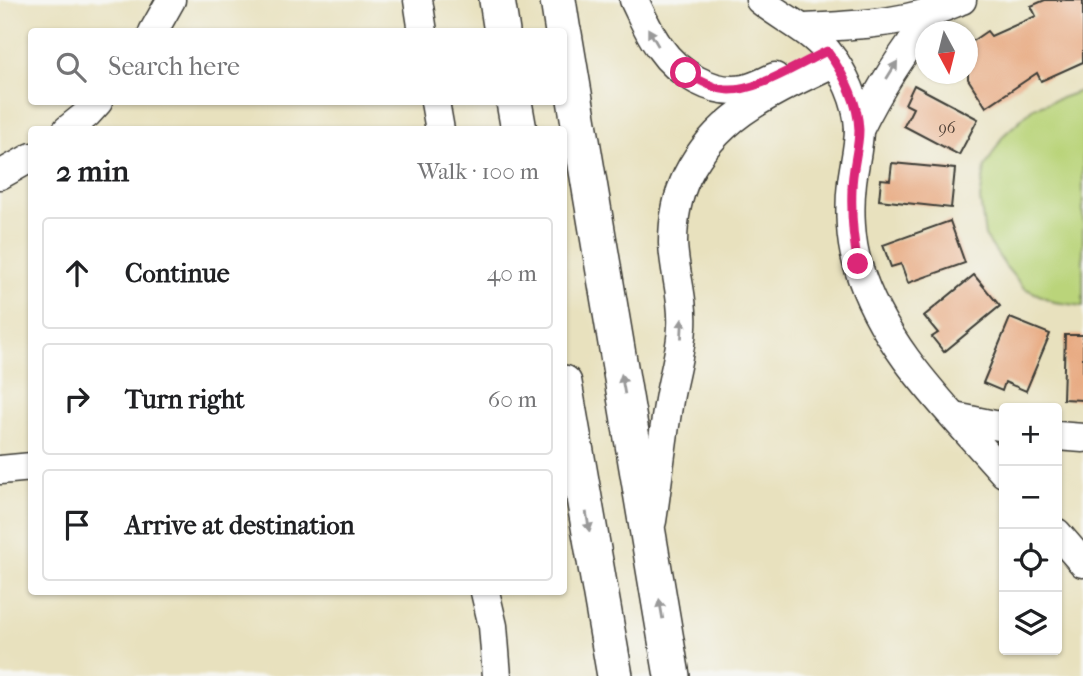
<!DOCTYPE html>
<meta charset="utf-8">
<style>
:root{--surface:#fff;--page:#f6f6f6;--text:#202124;--muted:#757577;--line:#e0e0e0}
body{margin:0;font-family:"IM FELL French Canon",serif;background:var(--page);color:var(--text)}
.controls{position:absolute;right:21px;bottom:21px;display:grid;overflow:hidden;border-radius:7px;box-shadow:0 2px 5px #0004}
.controls button{width:63px;height:63px;display:grid;place-items:center;padding:0;border:0;border-bottom:2px solid var(--line);background:var(--surface);color:var(--text);font:35px sans-serif}
.compass{position:absolute;left:915px;top:21px;width:63px;height:63px;border-radius:50%;background:var(--surface);box-shadow:0 2px 5px #0004;rotate:173deg}
.stop{position:absolute;width:21px;height:21px;margin:-16px;border:5px solid #db2777;border-radius:50%;background:#fff}
.stop.end{background:#db2777;border-color:#fff;box-shadow:0 2px 7px #0008}
.list{margin:0;padding:0;list-style:none}
h2{display:flex;justify-content:space-between;align-items:center;height:91px;margin:0;padding:0 28px;font-size:30px}
h2 small{font-size:23px;font-weight:400;color:var(--muted)}
.list li{display:grid;grid-template-columns:46px 1fr auto;gap:21px;align-items:center;box-sizing:border-box;height:112px;margin:0 14px 14px;padding:0 14px;border:2px solid var(--line);border-radius:7px}
.list b{display:block;font-size:26px;white-space:nowrap}
.list em{font-size:23px;font-style:normal;color:var(--muted)}
.icon{flex:none;width:38px;height:38px;fill:none;stroke:currentColor;stroke-width:2;stroke-linecap:round;stroke-linejoin:round}
.map{position:relative;flex:none;width:1083px;height:676px;overflow:hidden}
.search{position:absolute;background:var(--surface);box-shadow:0 2px 5px #0004;left:28px;top:28px;width:539px;height:77px;display:flex;align-items:center;gap:18px;box-sizing:border-box;padding:0 24px;border-radius:7px;color:var(--muted);font-size:26px}
.panel{position:absolute;background:var(--surface);box-shadow:0 2px 5px #0004;left:28px;top:126px;width:539px;height:469px;border-radius:7px}
.map>svg:first-child{display:block}
.green{fill:#bad47a;stroke:#6b784b;stroke-width:2}
.building{fill:#e8ab83}
.lines{fill:none;stroke-linecap:round;stroke-linejoin:round}
.minor-casing{stroke:#3b3a34;stroke-width:31}
.major-casing{stroke:#3b3a34;stroke-width:38}
.minor{stroke:#fff;stroke-width:28}
.major{stroke:#fff;stroke-width:35}
.oneway{fill:#999}
.route{stroke:#db2777;stroke-width:9}
.labels{text-anchor:middle;dominant-baseline:central;stroke-width:5;stroke-linejoin:round;paint-order:stroke}
.number-label{font-size:16px;fill:#4f4036}
</style>
<div class="map">
<svg width="1083" height="676" viewBox="0 0 1083 676">
<rect width="100%" height="100%" fill="#f6f6f2"/>
<filter id="ink" filterUnits="userSpaceOnUse"><feTurbulence type="fractalNoise" baseFrequency=".0143" numOctaves="2"/><feDisplacementMap in="SourceGraphic" scale="14" xChannelSelector="R" yChannelSelector="G"/><feConvolveMatrix kernelMatrix="1 2 1 2 8 2 1 2 1" color-interpolation-filters="sRGB"/></filter>
<filter id="wash" filterUnits="userSpaceOnUse"><feTurbulence type="fractalNoise" baseFrequency=".00686" numOctaves="4" result="noise"/><feDisplacementMap in="SourceGraphic" scale="28" xChannelSelector="R" yChannelSelector="G"/><feGaussianBlur stdDeviation="1.57" result="paint"/><feColorMatrix in="noise" values="0 0 0 0 0 0 0 0 0 0 0 0 0 0 0 0 0 1.4 0 .05"/><feComposite in="paint" operator="in"/></filter>
<g filter="url(#wash)">
<rect width="100%" height="100%" fill="#e8e1be"/>
<!-- green -->
<path class="green" d="M1083,90V306H1082L1054,302L1024,288L1006,267L985,236L980,199L985,167L1003,136L1033,108Z"/>
<g id="blocks">
<!-- building -->
<g class="building">
<path d="M1045,0H1083V62L1041,81L1037,73L986,107L968,79V44L987,31L991,36L1036,16L1031,6Z"/>
<path d="M914,85L978,119L959,155L904,126L913,108L905,104Z"/>
<path d="M892,163L955,169L951,208L879,200L881,179L890,180Z"/>
<path d="M950,221L965,263L908,283L901,264L891,267L883,245Z"/>
<path d="M974,275L1000,306L944,352L932,337L938,333L924,316Z"/>
<path d="M1010,318L1050,334L1026,391L1005,382L1002,391L983,383Z"/>
<path d="M1065,335H1083V400L1063,399Z"/>
</g>
</g>
</g>
<g filter="url(#ink)">
<use href="#blocks" fill-opacity="0" stroke="#3b3a34" stroke-width="2"/>
<g class="lines">
<!-- minor casing -->
<g class="minor-casing">
<g id="minor">
<path d="M418,0L423,32"/>
<path d="M634,0C642,16 649,34 660,48C677,73 713,95 744,89C755,87 765,81 775,77"/>
<path d="M760,0C782,18 809,29 827,51C844,72 858,102 859,129C859,146 854,165 852,182C849,208 850,241 858,266C883,349 949,410 1004,473"/>
<path d="M804,28C845,26 897,24 936,10C945,7 954,3 962,0"/>
<path d="M153,32L171,0"/>
<path d="M435,102L440,130"/>
<path d="M67,130L87,114L98,102"/>
<path d="M859,130C880,87 905,49 935,11"/>
<path d="M0,175L32,157"/>
<path d="M955,417L1004,427"/>
<path d="M1057,436L1083,438"/>
<path d="M0,470L32,467"/>
<path d="M652,521C658,481 662,440 669,400C673,375 681,352 682,327C684,298 674,271 673,243C673,219 677,197 687,176C718,113 776,91 835,62"/>
<path d="M1057,533L1083,563"/>
<path d="M485,592L493,626L497,676"/>
</g>
</g>
<!-- major casing -->
<g class="major-casing">
<g id="major">
<path d="M497,0L502,32"/>
<path d="M558,0L563,32"/>
<path d="M564,34L672,676"/>
<path d="M514,102L519,130"/>
<path d="M564,383L615,676"/>
</g>
</g>
<!-- minor -->
<use href="#minor" class="minor"/>
<!-- major -->
<use href="#major" class="major"/>
</g>
<!-- one-way arrows -->
<defs><path id="oneway-solid" d="M-6-.8H1V-3.2L6.5 0L1 3.2V.8H-6Z" transform="scale(1.75)"/></defs>
<g class="oneway">
<use href="#oneway-solid" transform="translate(653 37) rotate(-120)"/>
<use href="#oneway-solid" transform="translate(892 70) rotate(-58)"/>
<use href="#oneway-solid" transform="translate(682 328) rotate(-87)"/>
<use href="#oneway-solid" transform="translate(623 384) rotate(-100)"/>
<use href="#oneway-solid" transform="translate(588 522) rotate(80)"/>
<use href="#oneway-solid" transform="translate(661 609) rotate(-100)"/>
</g>
</g>
<g class="lines" filter="url(#ink)">
<!-- route -->
<path class="route" d="M686,73C697,79 709,86 721,89C751,96 799,64 827,51C843,73 858,101 859,130C859,149 852,169 852,189C851,215 853,239 858,264"/>
</g>
<g class="labels">
<!-- number labels -->
<g class="number-label">
<text x="947" y="127">96</text>
</g>
</g>
</svg>
<div class="controls">
<button>+</button>
<button>−</button>
<button><svg class="icon" aria-label="locate" viewBox="0 0 24 24"><circle cx="12" cy="12" r="6"/><path d="M12 2v4M12 18v4M2 12h4M18 12h4"/></svg></button>
<button><svg class="icon" aria-label="layers" viewBox="0 0 24 24"><path d="M12 4l9 5-9 5-9-5zM3 14l9 5 9-5"/></svg></button>
</div>
<svg class="compass" viewBox="-18 -18 36 36"><path d="M0-13l5 13h-10z" fill="#e53935"/><path d="M0 13l5-13h-10z" fill="#757577"/></svg>
<div class="stop" style="left:686px;top:73px"></div>
<div class="stop end" style="left:858px;top:264px"></div>
<div class="search"><svg class="icon" aria-label="search" viewBox="0 0 24 24"><circle cx="10" cy="10" r="6"/><path d="M15 15l6 6"/></svg>Search here</div>
<section class="panel">
<h2>2 min<small>Walk · 100 m</small></h2>
<ul class="list">
<li><svg class="icon" aria-label="ahead" viewBox="0 0 24 24"><path d="M12 20V5M6 11l6-6 6 6"/></svg><div><b>Continue</b></div><em>40 m</em></li>
<li><svg class="icon" aria-label="right" viewBox="0 0 24 24"><path d="M7 20v-9h11M14 6l5 5-5 5"/></svg><div><b>Turn right</b></div><em>60 m</em></li>
<li><svg class="icon" aria-label="arrive" viewBox="0 0 24 24"><path d="M6 21V4h12l-3 4 3 4H6"/></svg><div><b>Arrive at destination</b></div></li>
</ul>
</section>
</div>
